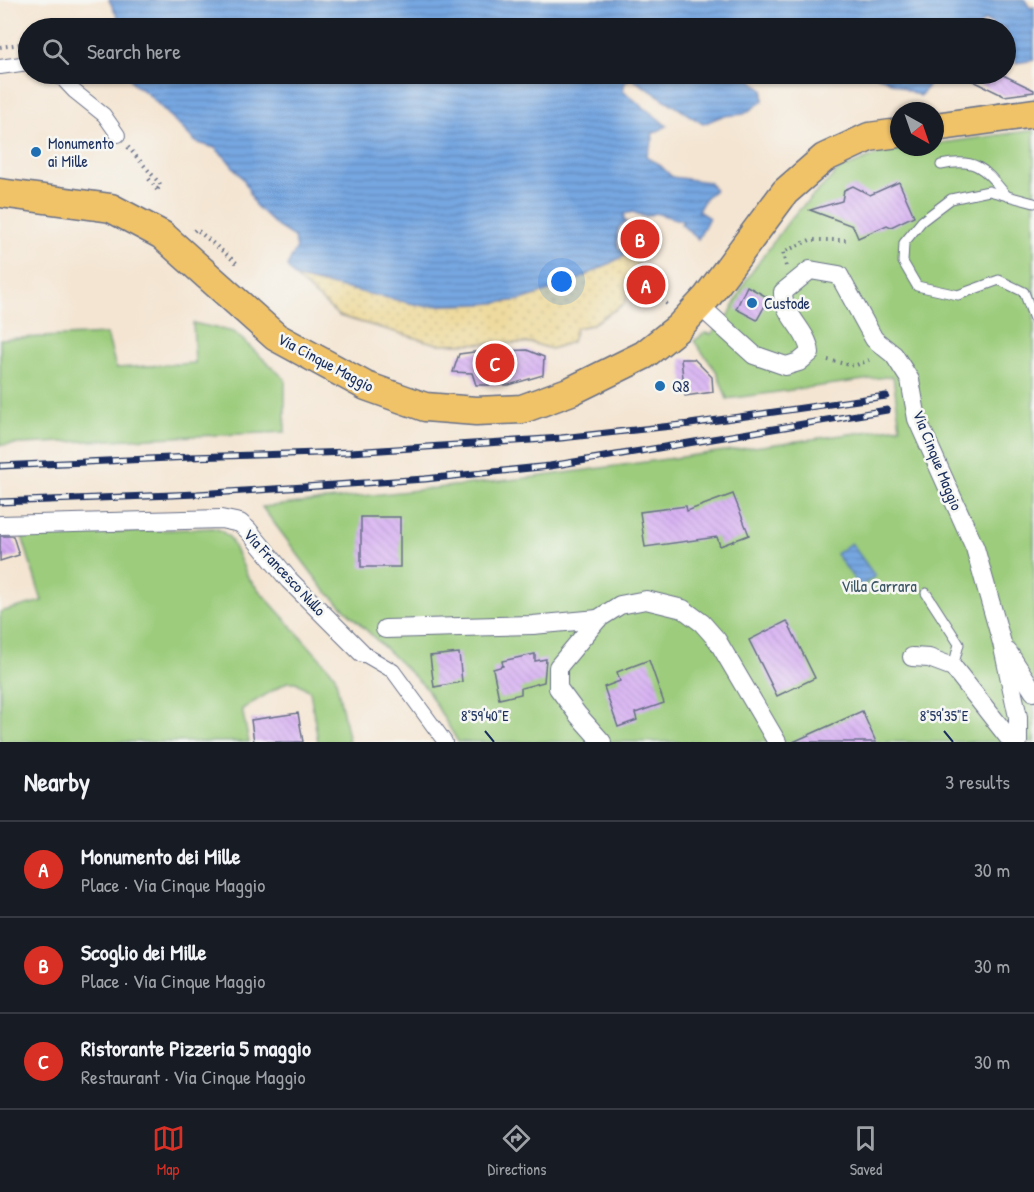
<!DOCTYPE html>
<meta charset="utf-8">
<style>
:root{--surface:#171b24;--page:#20242c;--text:#f1f3f6;--muted:#9ea1a6;--line:#363941;--accent:#d93025}
body{margin:0;font-family:"Patrick Hand",sans-serif;background:var(--page);color:var(--text)}
.compass{position:absolute;left:890px;top:102px;width:54px;height:54px;border-radius:50%;background:var(--surface);box-shadow:0 2px 4px #0004;rotate:140deg}
.you{position:absolute;left:562px;top:282px;width:21px;height:21px;margin:-15px;border:4px solid #fff;border-radius:50%;background:#1a73e8;box-shadow:0 0 0 9px #1a73e833}
.badge{display:grid;place-items:center;width:39px;height:39px;border-radius:50%;background:var(--accent);color:#fff;font-size:20px;font-weight:700}
.pin{position:absolute;translate:-50% -50%;border:3px solid #fff;box-shadow:0 2px 6px #0006}
.list{margin:0;padding:0;list-style:none}
h2{display:flex;justify-content:space-between;align-items:center;height:78px;margin:0;padding:0 24px;font-size:26px}
h2 small{font-size:20px;font-weight:400;color:var(--muted)}
.list li{display:grid;grid-template-columns:39px 1fr auto;gap:18px;align-items:center;box-sizing:border-box;height:96px;padding:0 24px;border-top:2px solid var(--line)}
.list b{display:block;font-size:22px;white-space:nowrap}
.list p{margin:0;font-size:20px;white-space:nowrap;color:var(--muted)}
.list em{font-size:20px;font-style:normal;color:var(--muted)}
.icon{flex:none;width:33px;height:33px;fill:none;stroke:currentColor;stroke-width:2;stroke-linecap:round;stroke-linejoin:round}
.map{position:relative;flex:none;width:1034px;height:742px;overflow:hidden}
.search{position:absolute;background:var(--surface);box-shadow:0 2px 4px #0004;left:18px;right:18px;top:18px;height:66px;display:flex;align-items:center;gap:15px;box-sizing:border-box;padding:0 21px;border-radius:33px;color:var(--muted);font-size:22px}
.sheet{height:366px;background:var(--surface)}
nav{display:flex;justify-content:space-around;align-items:center;box-sizing:border-box;height:84px;border-top:2px solid var(--line);background:var(--surface);font-size:16px;color:var(--muted)}
nav a{display:grid;justify-items:center;gap:3px}
nav .on{color:var(--accent)}
.map>svg:first-child{display:block}
.green{fill:#9ccc7b;stroke:#5c7e6c;stroke-width:1.5}
.sand{fill:url(#sand-dots);stroke:#84847e;stroke-width:1.5}
.water{fill:url(#water-rules);stroke:#496ba0;stroke-width:1.5}
.building{fill:url(#building-back-hatch)}
.lines{fill:none;stroke-linecap:round;stroke-linejoin:round}
.service-casing{stroke:#676f87;stroke-width:11}
.pedestrian-casing{stroke:#676f87;stroke-width:16}
.minor-casing{stroke:#676f87;stroke-width:20}
.primary-casing{stroke:#676f87;stroke-width:31}
.path{stroke:#676f87;stroke-width:4;stroke-dasharray:1.5 4.5;stroke-linecap:butt}
.service{stroke:#fff;stroke-width:9}
.pedestrian{stroke:#fff;stroke-width:14}
.minor{stroke:#fff;stroke-width:18}
.primary{stroke:#f1c369;stroke-width:28}
.rail-casing{stroke:#1b2f5e;stroke-width:7}
.rail{stroke:#f6f6f2;stroke-width:4.5;stroke-dasharray:14;stroke-linecap:butt}
.ticks{fill:none;stroke:#1b2f5e;stroke-width:2}
.poi-dot{fill:#1f6fb2;stroke:#f6f6f2;stroke-width:2}
.labels{text-anchor:middle;dominant-baseline:central;stroke-width:5;stroke-linejoin:round;paint-order:stroke}
.poi-label{font-size:16px;fill:#1b2f5e;stroke:#f6f6f2;text-anchor:start}
.street-label{font-size:16px;fill:#1b2f5e;stroke:#f6f6f2}
.park-label{font-size:16px;fill:#3b5665;stroke:#f6f6f2}
.ticks-label{font-size:15px;text-anchor:middle;fill:#1b2f5e;stroke:#f6f6f2;stroke-width:5;stroke-linejoin:round;paint-order:stroke}
</style>
<div class="map">
<svg width="1034" height="742" viewBox="0 0 1034 742">
<defs>
<pattern id="sand-dots" width="8" height="8" patternUnits="userSpaceOnUse" patternTransform="scale(1.5)"><rect width="8" height="8" fill="#eeda9e"/><path d="M2 2h.1M6 6h.1" fill="none" stroke="#ccbb8a" stroke-width="1.8" stroke-linecap="round"/></pattern>
<pattern id="water-rules" width="6" height="5" patternUnits="userSpaceOnUse" patternTransform="scale(1.5)"><rect width="6" height="5" fill="#77a7e1"/><path d="M0 2.5h6" fill="none" stroke="#6188ba"/></pattern>
<pattern id="building-back-hatch" width="6" height="6" patternUnits="userSpaceOnUse" patternTransform="scale(1.5)"><rect width="6" height="6" fill="#d5acf2"/><path d="M-1 5l2 2M0 0l6 6M5-1l2 2" fill="none" stroke="#b694d2"/></pattern>
</defs>
<rect width="100%" height="100%" fill="#f6f6f2"/>
<filter id="ink" filterUnits="userSpaceOnUse"><feTurbulence type="fractalNoise" baseFrequency=".0167" numOctaves="2"/><feDisplacementMap in="SourceGraphic" scale="12" xChannelSelector="R" yChannelSelector="G"/><feConvolveMatrix kernelMatrix="1 2 1 2 8 2 1 2 1" color-interpolation-filters="sRGB"/></filter>
<filter id="wash" filterUnits="userSpaceOnUse"><feTurbulence type="fractalNoise" baseFrequency=".008" numOctaves="4" result="noise"/><feDisplacementMap in="SourceGraphic" scale="24" xChannelSelector="R" yChannelSelector="G"/><feGaussianBlur stdDeviation="1.35" result="paint"/><feColorMatrix in="noise" values="0 0 0 0 0 0 0 0 0 0 0 0 0 0 0 0 0 1.4 0 .05"/><feComposite in="paint" operator="in"/></filter>
<g filter="url(#wash)">
<rect width="100%" height="100%" fill="#f4e5d2"/>
<!-- green -->
<g class="green">
<path d="M1034,130V742H458L426,688L323,588L262,507L536,477L900,427L893,376L727,399L717,372L694,341L705,333L711,334L727,319L746,280L791,218L839,170L886,151L916,147H935V144Z"/>
<path d="M193,323L234,332L285,379V432L0,445V339L107,334L116,368L195,363Z"/>
<path d="M213,528L220,530L230,538L249,579L335,675L349,742H318L310,691L296,682H287L242,709L249,742H0V612L42,601L22,536Z"/>
</g>
<!-- sand -->
<path class="sand" d="M626,255L639,264L624,304L591,325L576,328L572,342L551,349L532,343L437,344L339,316L295,277L326,285H567Z"/>
<!-- water -->
<g class="water">
<path d="M109,0H1025L1030,8L1034,7V60L1016,63L1009,45L1006,44V28H994L993,24L985,20L976,28H123Z"/>
<path d="M128,74H744L763,90V101L744,114L722,116L703,124L631,78L625,82L623,91L667,126L652,134L653,139L646,156L661,166L672,177L709,182L715,190L706,197L698,211L709,218L698,239L681,224L683,221L655,213L645,217L633,212L624,214V220L627,222C615,226 617,236 618,247L626,255L567,285L521,300L484,304L423,306L295,277L287,267L296,249L294,237L278,227L255,205L244,180L226,158L215,148L196,142L147,93L133,84Z"/>
<path d="M781,74H838L827,77L794,81Z"/>
<path d="M874,74H937L920,96Z"/>
<path d="M851,543L875,576L860,587L836,554Z"/>
</g>
<g id="blocks">
<!-- building -->
<g class="building">
<path d="M959,74H1001L1034,90V92L1004,96Z"/>
<path d="M899,182L914,216L891,227L887,225L858,238L853,226L810,210L842,201L844,190L853,186L870,195Z"/>
<path d="M747,286L769,298L757,320L736,309Z"/>
<path d="M527,350L544,357L543,375L509,385H476L472,373L453,372L459,354L474,352Z"/>
<path d="M681,359H694L712,377L713,392L685,396Z"/>
<path d="M733,494L749,535L720,546L717,537L645,547L640,512L686,506L687,511Z"/>
<rect x="361" y="517" width="39" height="50"/>
<path d="M0,536H13L19,555L0,561Z"/>
<path d="M787,621L815,678L777,696L749,640Z"/>
<path d="M459,653L462,682L434,687L430,656Z"/>
<path d="M535,654V661L546,659L544,682L521,688V694L499,699L493,669L503,666L502,661Z"/>
<path d="M649,660L664,703L635,713L637,720L618,727L604,687L620,681L617,672Z"/>
<path d="M862,711L876,742H793Z"/>
<path d="M298,713L303,742H254L251,720Z"/>
</g>
</g>
</g>
<g filter="url(#ink)">
<use href="#blocks" fill-opacity="0" stroke="#676f87" stroke-width="1.5"/>
<g class="lines">
<!-- service casing -->
<g class="service-casing">
<g id="service">
<path d="M941,165C978,157 985,170 1007,196"/>
<path d="M1034,203L989,191L951,199L922,221L904,243L903,262L917,286L958,295L999,280L1024,292L1034,319"/>
<path d="M926,593L959,644L953,667"/>
</g>
</g>
<!-- pedestrian casing -->
<g class="pedestrian-casing">
<g id="pedestrian">
<path d="M0,67L28,63"/>
<path d="M58,74L74,91L104,115L118,135"/>
<path d="M362,653L393,671L445,742"/>
</g>
</g>
<!-- minor casing -->
<g class="minor-casing">
<g id="minor">
<path d="M699,305L754,355L786,366L799,362L810,353C808,330 782,315 783,292L810,270L839,275L874,339L894,355L910,380L917,419L975,548L1002,643L1018,717V742"/>
<path d="M0,525L221,519L240,523L248,530L289,580L362,653"/>
<path d="M385,629L533,625L598,619"/>
<path d="M1008,652L1034,692"/>
<path d="M912,657L929,658L953,667L1012,742"/>
<path d="M602,742L578,715L558,688V667L598,619L620,605L646,600L683,609L702,623L717,640L777,742"/>
</g>
</g>
<!-- primary casing -->
<g class="primary-casing">
<g id="primary">
<path d="M935,127L1034,113"/>
<path d="M0,193L111,208L162,235L276,337L366,386L425,407L476,411L522,409L571,391L644,355L678,328L707,297L785,192L824,158L869,137L899,133"/>
</g>
</g>
<!-- path -->
<g class="path">
<path d="M0,47L28,43"/>
<path d="M128,147L161,185L157,190"/>
<path d="M149,179L157,190"/>
<path d="M194,231L196,229L239,265"/>
<path d="M786,266L783,252L810,240H850"/>
<path d="M659,279L654,292L667,304"/>
<path d="M828,360L854,366L869,360"/>
</g>
<!-- service -->
<use href="#service" class="service"/>
<!-- pedestrian -->
<use href="#pedestrian" class="pedestrian"/>
<!-- minor -->
<use href="#minor" class="minor"/>
<!-- primary -->
<use href="#primary" class="primary"/>
<!-- rail casing -->
<g class="rail-casing">
<g id="rail">
<path d="M0,466L191,457L351,452L561,438L690,424L886,396"/>
<path d="M0,502L197,494L425,479L550,466L887,410"/>
</g>
</g>
<!-- rail -->
<use href="#rail" class="rail"/>
</g>
</g>
<!-- ticks -->
<path class="ticks" d="M485,731L494,742M944,731L953,742"/>
<!-- markers -->
<g class="poi-dot">
<circle cx="36" cy="152" r="6"/>
<circle cx="752" cy="303" r="6"/>
<circle cx="660" cy="386" r="6"/>
</g>
<g class="labels">
<!-- poi labels -->
<g class="poi-label">
<text x="48" y="143">Monumento<tspan x="48" dy="18">ai Mille</tspan></text>
<text x="764" y="303">Custode</text>
<text x="672" y="386">Q8</text>
</g>
<!-- street labels -->
<g class="street-label">
<text transform="translate(326 362) rotate(28)">Via Cinque Maggio</text>
<text transform="translate(938 460) rotate(68)">Via Cinque Maggio</text>
<text transform="translate(285 572) rotate(47)">Via Francesco Nullo</text>
</g>
<!-- park labels -->
<g class="park-label">
<text x="879" y="586">Villa Carrara</text>
</g>
</g>
<g class="ticks-label">
<text x="485" y="721">8°59'40"E</text>
<text x="944" y="721">8°59'35"E</text>
</g>
</svg>
<svg class="compass" viewBox="-18 -18 36 36"><path d="M0-13l5 13h-10z" fill="#e53935"/><path d="M0 13l5-13h-10z" fill="#9ea1a6"/></svg>
<div class="you"></div>
<div class="pin badge" style="left:646px;top:285px">A</div>
<div class="pin badge" style="left:640px;top:239px">B</div>
<div class="pin badge" style="left:495px;top:363px">C</div>
<div class="search"><svg class="icon" aria-label="search" viewBox="0 0 24 24"><circle cx="10" cy="10" r="6"/><path d="M15 15l6 6"/></svg>Search here</div>
</div>
<section class="sheet">
<h2>Nearby<small>3 results</small></h2>
<ul class="list">
<li><span class="badge">A</span><div><b>Monumento dei Mille</b><p>Place · Via Cinque Maggio</p></div><em>30 m</em></li>
<li><span class="badge">B</span><div><b>Scoglio dei Mille</b><p>Place · Via Cinque Maggio</p></div><em>30 m</em></li>
<li><span class="badge">C</span><div><b>Ristorante Pizzeria 5 maggio</b><p>Restaurant · Via Cinque Maggio</p></div><em>30 m</em></li>
</ul>
</section>
<nav>
<a class="on"><svg class="icon" aria-label="map" viewBox="0 0 24 24"><path d="M3 6l6-2 6 2 6-2v14l-6 2-6-2-6 2zM9 4v14M15 6v14"/></svg>Map</a>
<a><svg class="icon" aria-label="directions" viewBox="0 0 24 24"><path d="M12 3l9 9-9 9-9-9zM9 14v-3h6M13 9l2 2-2 2"/></svg>Directions</a>
<a><svg class="icon" aria-label="saved" viewBox="0 0 24 24"><path d="M7 4h10v16l-5-4-5 4z"/></svg>Saved</a>
</nav>
